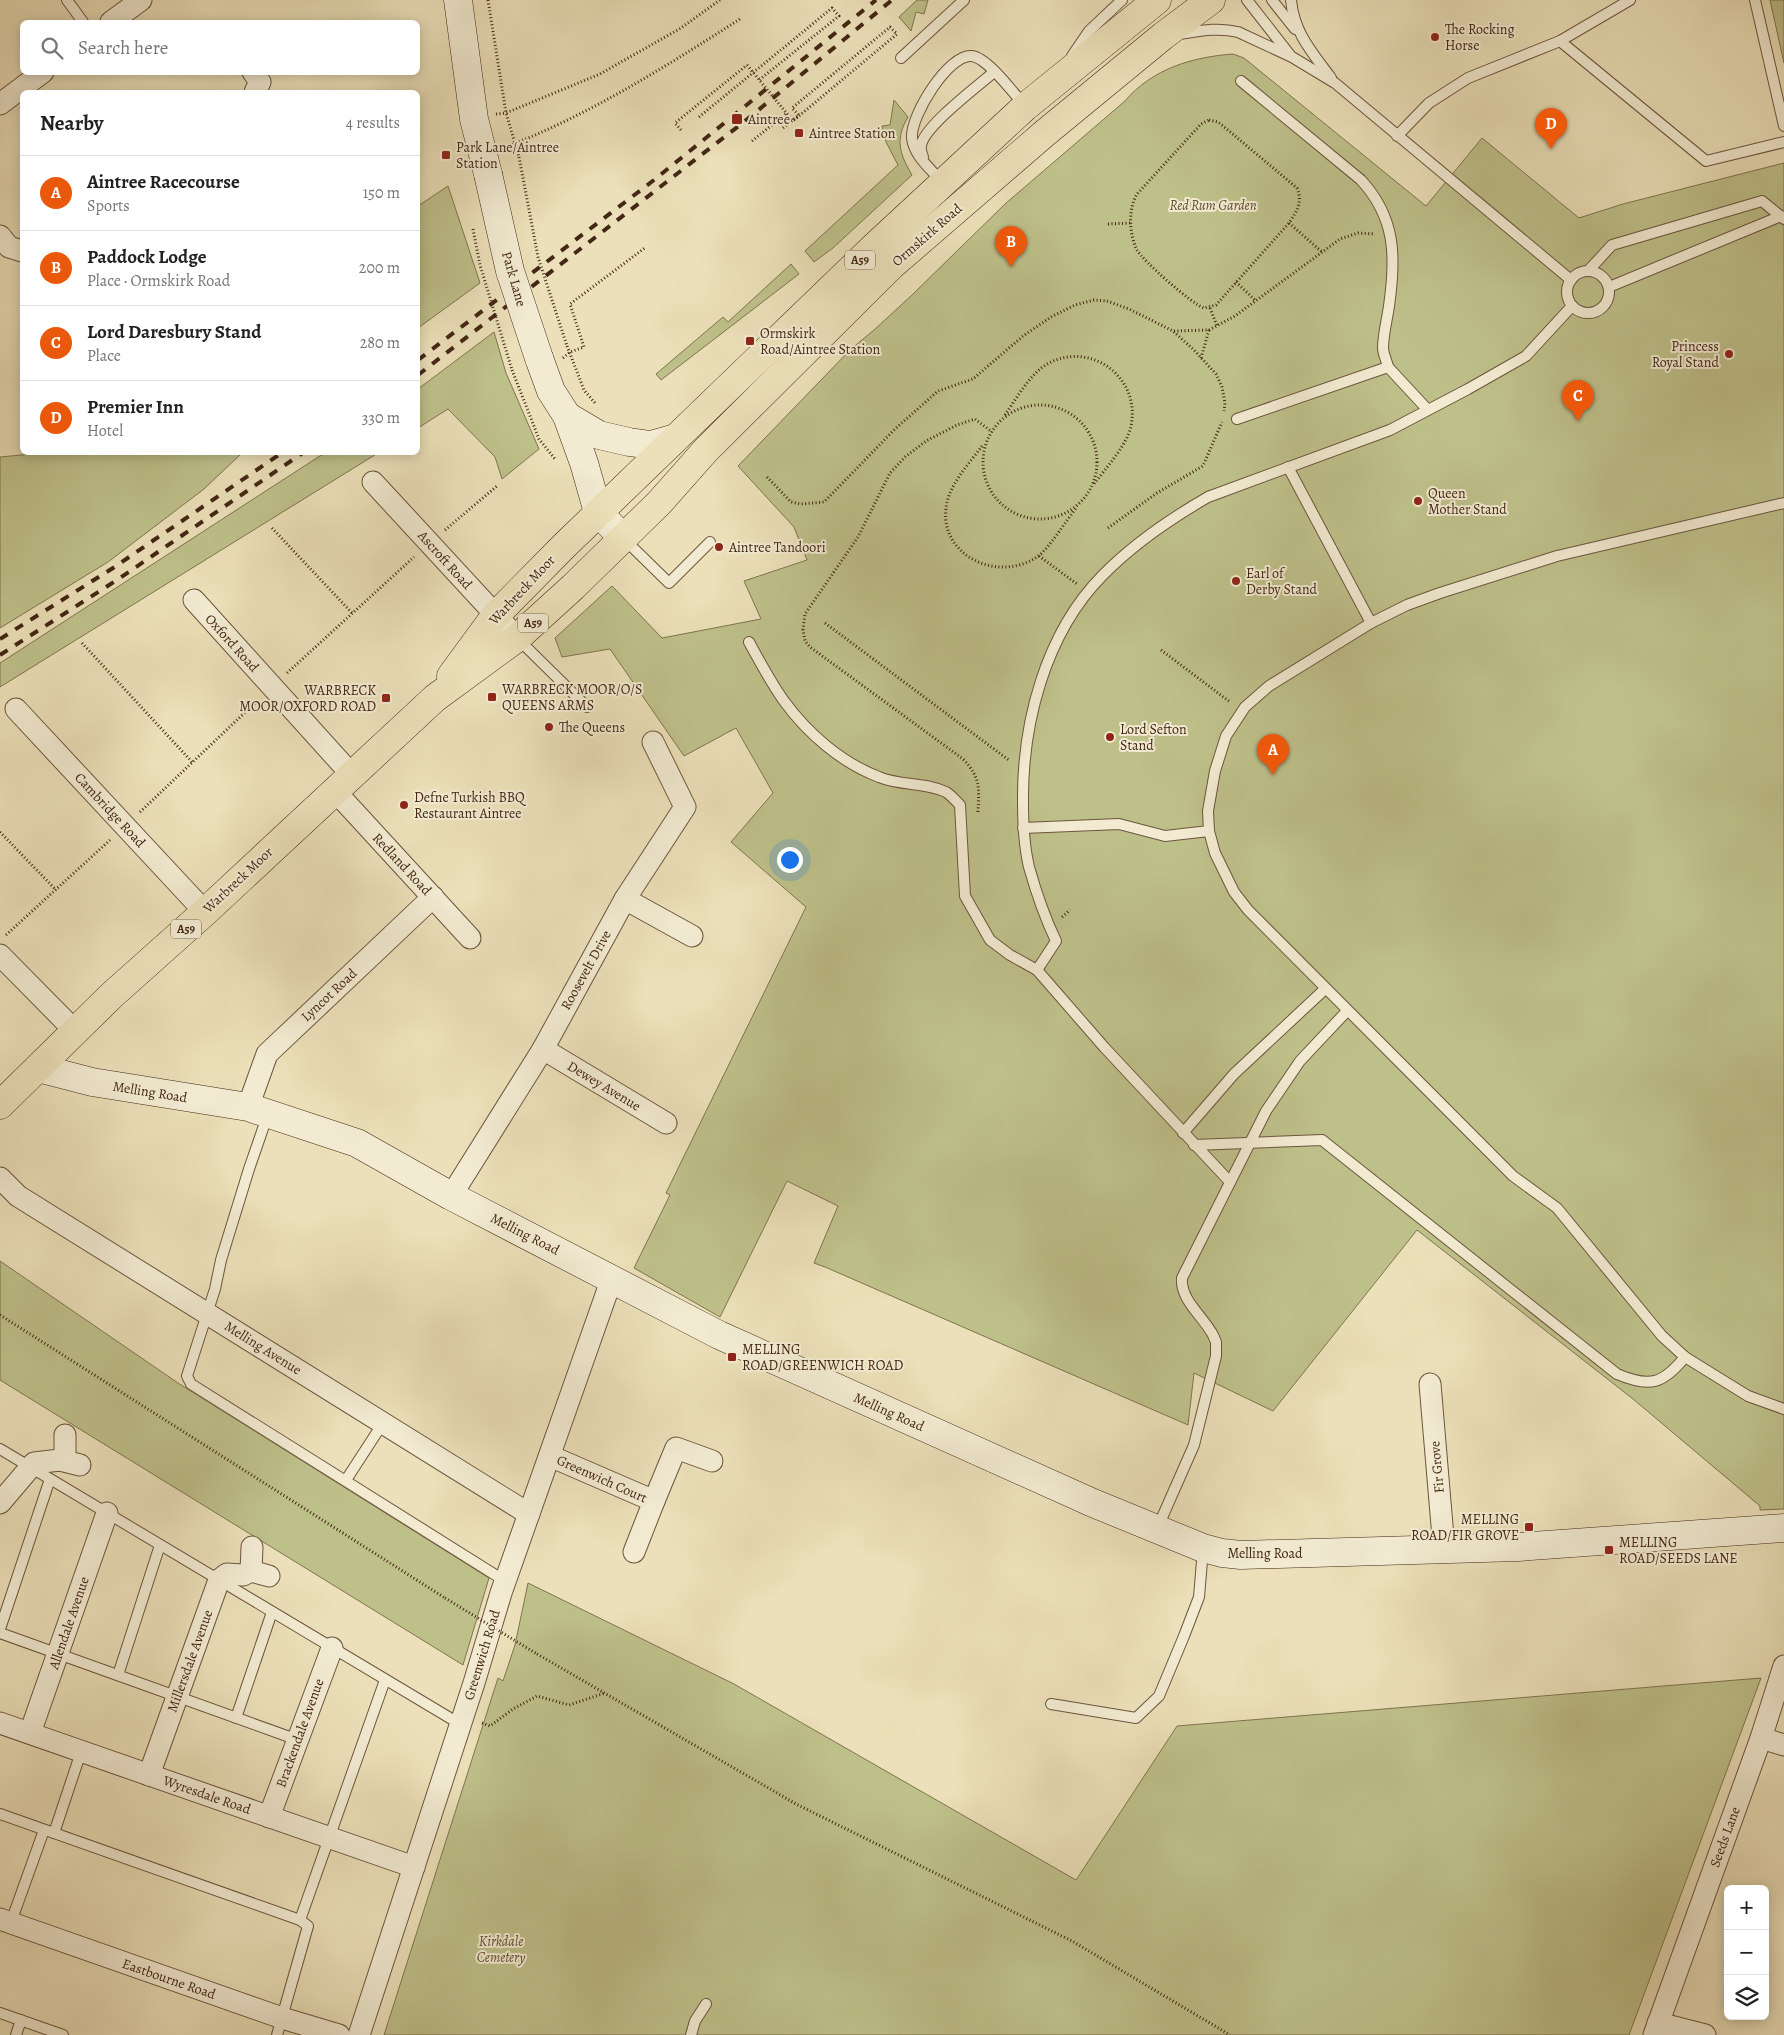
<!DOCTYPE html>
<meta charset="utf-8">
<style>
:root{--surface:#fff;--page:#f6f6f6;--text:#222;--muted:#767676;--line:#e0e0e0;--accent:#ea580c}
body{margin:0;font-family:Alegreya,serif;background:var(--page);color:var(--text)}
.controls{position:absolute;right:15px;bottom:15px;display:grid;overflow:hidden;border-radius:8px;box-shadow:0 2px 12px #0003}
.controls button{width:45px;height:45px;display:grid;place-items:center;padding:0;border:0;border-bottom:1px solid var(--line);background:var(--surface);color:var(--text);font:25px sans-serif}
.you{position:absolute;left:789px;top:859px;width:18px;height:18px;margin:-12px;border:4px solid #fff;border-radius:50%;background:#1a73e8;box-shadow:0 0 0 8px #1a73e833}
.badge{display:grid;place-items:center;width:32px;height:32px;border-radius:50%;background:var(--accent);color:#fff;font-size:16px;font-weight:700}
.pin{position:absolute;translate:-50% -41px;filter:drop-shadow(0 1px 2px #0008)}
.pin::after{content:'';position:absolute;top:26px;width:18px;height:15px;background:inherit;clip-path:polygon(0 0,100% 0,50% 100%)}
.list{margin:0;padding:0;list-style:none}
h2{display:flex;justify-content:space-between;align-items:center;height:65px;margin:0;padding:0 20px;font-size:21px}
h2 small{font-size:16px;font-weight:400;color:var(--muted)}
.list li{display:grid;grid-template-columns:32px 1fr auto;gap:15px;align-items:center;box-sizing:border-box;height:75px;padding:0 20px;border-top:1px solid var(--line)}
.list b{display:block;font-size:19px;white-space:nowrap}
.list p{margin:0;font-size:16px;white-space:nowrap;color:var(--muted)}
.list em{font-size:16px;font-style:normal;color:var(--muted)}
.icon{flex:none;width:28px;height:28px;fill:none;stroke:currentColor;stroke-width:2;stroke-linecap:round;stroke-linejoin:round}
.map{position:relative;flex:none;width:1784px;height:2035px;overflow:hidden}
.search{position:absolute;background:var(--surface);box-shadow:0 2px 12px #0003;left:20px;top:20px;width:400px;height:55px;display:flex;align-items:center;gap:12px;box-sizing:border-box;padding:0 18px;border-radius:8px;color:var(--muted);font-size:19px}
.panel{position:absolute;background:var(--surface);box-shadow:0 2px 12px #0003;left:20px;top:90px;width:400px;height:365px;border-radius:8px}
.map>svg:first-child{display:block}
.green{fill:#bec08a;stroke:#80734f}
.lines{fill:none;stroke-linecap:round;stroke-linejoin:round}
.lane-casing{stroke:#6d543d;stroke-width:12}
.street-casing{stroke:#6d543d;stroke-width:23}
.secondary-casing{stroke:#432614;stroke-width:29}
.highway-casing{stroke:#432614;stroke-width:29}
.path{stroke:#432614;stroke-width:3;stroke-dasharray:1 2.5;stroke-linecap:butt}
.lane{stroke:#f2ebd2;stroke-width:10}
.street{stroke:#f2ebd2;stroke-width:21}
.secondary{stroke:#f2ebd2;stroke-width:28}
.highway{stroke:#ebe0b9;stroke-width:28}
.rail{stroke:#432614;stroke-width:4;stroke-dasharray:9 9;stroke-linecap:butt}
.secondary-bridge-casing{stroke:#432614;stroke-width:29;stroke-linecap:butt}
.path-bridge{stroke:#432614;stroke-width:3;stroke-dasharray:1 2.5;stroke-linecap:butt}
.secondary-bridge{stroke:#f2ebd2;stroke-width:28}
.poi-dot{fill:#8f2418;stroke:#f2ebd2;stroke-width:2}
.labels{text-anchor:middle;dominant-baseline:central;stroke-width:4;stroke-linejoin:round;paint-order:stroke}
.shield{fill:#f2ebd2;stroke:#78614d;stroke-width:1}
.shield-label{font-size:12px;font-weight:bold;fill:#432614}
.poi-label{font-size:14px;fill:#432614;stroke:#f2ebd2;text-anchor:start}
.park-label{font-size:14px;font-style:italic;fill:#624c32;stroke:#f2ebd2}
.street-label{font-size:14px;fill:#432614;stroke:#f2ebd2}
</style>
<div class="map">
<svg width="1784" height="2035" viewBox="0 0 1784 2035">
<rect width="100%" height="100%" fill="#ebe0b9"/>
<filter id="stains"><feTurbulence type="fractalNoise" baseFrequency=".004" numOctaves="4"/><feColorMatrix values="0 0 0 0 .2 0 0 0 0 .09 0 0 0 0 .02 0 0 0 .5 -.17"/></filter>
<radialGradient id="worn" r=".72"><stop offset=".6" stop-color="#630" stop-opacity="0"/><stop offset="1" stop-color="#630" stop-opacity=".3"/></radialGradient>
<!-- green -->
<g class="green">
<path d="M917,0H928L924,14L916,12L911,31L899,17Z"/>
<path d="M1770,0H1784V63Z"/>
<path d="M1233,54L1244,58L1426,206L1482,138L1579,218L1623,204L1784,163V1509L1760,1510V1506L1633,1399L1417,1230L1273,1411L1194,1373L1188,1425L825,1267L814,1263L838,1206L787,1181L720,1317L634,1268L670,1195L666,1193L806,907L731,842L773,793L736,728L684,756L610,649L562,657L555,638L612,586L662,638L761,619L744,581L807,560L794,527L738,466L851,349L874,330L912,295L1005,204L1125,101C1152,69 1192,57 1233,54Z"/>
<path d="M894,100L908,117C895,139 899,153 912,175L833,248L814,262L805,251L898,165L886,142L882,126L890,125Z"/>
<path d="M448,186L480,283L418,328V206Z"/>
<path d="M791,264L799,274L661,380L656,374L723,317L728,322Z"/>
<path d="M494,332L506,373L539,449L502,479L495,457L448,409L418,428V389Z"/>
<path d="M54,452H242V453L204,489L108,562L0,628V457Z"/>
<path d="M326,452L378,453L0,687V663Z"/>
<path d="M0,1261L178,1383L489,1578L463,1665L0,1380Z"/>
<path d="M528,1583L734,1684L1076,1880L1177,1726L1761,1678L1629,2035H384L498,1678L503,1681L515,1645Z"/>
</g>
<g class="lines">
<!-- lane casing -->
<g class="lane-casing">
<g id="lane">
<path d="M67,0L83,22"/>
<path d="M1247,0L1290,55"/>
<path d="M1272,0L1295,29"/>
<path d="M1291,0C1294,33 1312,52 1331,78"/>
<path d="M1755,0L1784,126"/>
<path d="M1179,34C1199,31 1218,27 1238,32L1292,57L1335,83L1571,280"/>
<path d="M1560,41L1706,161L1784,142"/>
<path d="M1072,56L1089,31L1122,0"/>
<path d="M901,58L964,0"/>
<path d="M1241,81L1361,180C1396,218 1396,257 1389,306C1387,320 1383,335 1383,348C1383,354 1387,361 1388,367"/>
<path d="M1397,136L1429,103L1468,78L1560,41L1630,0"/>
<path d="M923,157C922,154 920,150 921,146C923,127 978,86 994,72"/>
<path d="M942,182C931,169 914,156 912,138C910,116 949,53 972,56C988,58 1014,94 1025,106"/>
<path d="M1588,271L1612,245L1762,201L1784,219"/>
<circle cx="1588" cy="292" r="21"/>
<path d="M1609,287L1781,216"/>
<path d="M1237,419L1388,367L1427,409"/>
<path d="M1288,467L1371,623"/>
<path d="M1784,503L1557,556L1440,593L1407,605L1371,623L1269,686L1245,707L1226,736L1215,771L1208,811L1209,831L1215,853L1234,892L1248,910L1513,1176L1557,1208L1662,1336L1685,1357L1748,1396L1784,1409"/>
<path d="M624,539L669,583L710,542"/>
<path d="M517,638L587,707"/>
<path d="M749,642C760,662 771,683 784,701C808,734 842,763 879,777C900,786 926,782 946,792C951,795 956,801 960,805L965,896L990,940L1010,955L1037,970"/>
<path d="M1023,828L1119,824L1165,836L1209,831"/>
<path d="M268,1114L249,1169L221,1260L215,1289L187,1376L191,1384L505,1581"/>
<path d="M1183,1133L1234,1074L1325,989"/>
<path d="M1194,1145L1322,1140L1617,1374C1650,1388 1663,1384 1685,1357"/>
<path d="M1230,1182L1104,1047L1037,970L1056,941C1045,918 1036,892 1029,867C1024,846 1023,824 1023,803C1022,724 1045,634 1102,576C1133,544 1170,519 1208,497L1390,430L1468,389L1526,356L1572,306"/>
<path d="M0,1449L460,1724"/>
<path d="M346,1480L383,1423"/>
<path d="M1157,1529L1194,1445L1216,1356V1342L1213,1335C1203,1316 1180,1300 1182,1278L1266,1111L1300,1061L1347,1011"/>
<path d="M0,1629L50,1479"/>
<path d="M0,1633L298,1740"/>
<path d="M118,1675L160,1545"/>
<path d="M1051,1704L1136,1718L1159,1696L1184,1636L1199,1597L1203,1549"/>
<path d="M236,1718L272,1612"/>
<path d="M0,1814L300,1920"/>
<path d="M54,1833L81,1752"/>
<path d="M11,1922L44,1830"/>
<path d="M0,2013L63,2035"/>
<path d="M16,2035L21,2020"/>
<path d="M277,2035L308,1926L300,1920L385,1680"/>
<path d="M691,2035L695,2021L706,2004"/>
</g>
</g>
<!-- street casing -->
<g class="street-casing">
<g id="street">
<path d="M111,22L141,0"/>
<path d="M253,72L260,82L255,92"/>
<path d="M0,104L43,72"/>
<path d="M0,236L9,247L22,251"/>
<path d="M373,482L517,638"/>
<path d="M194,600L351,774"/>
<path d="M16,709L205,912"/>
<path d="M335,791L470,938"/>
<path d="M625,899L692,936"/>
<path d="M0,955L75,1031"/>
<path d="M543,1049L666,1123"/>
<path d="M248,1107L267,1054L433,897"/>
<path d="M0,1178L18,1196L529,1514"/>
<path d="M451,1196L543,1049L625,899L685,807L653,742"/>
<path d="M1430,1384L1444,1549"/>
<path d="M550,1456L654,1501L676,1448L712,1461"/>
<path d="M60,1460L80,1465"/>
<path d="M0,1503L34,1463L60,1460L65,1453V1435"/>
<path d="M634,1552L654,1501"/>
<path d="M251,1571L269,1576"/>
<path d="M0,1723L414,1867"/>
<path d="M30,1733L107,1513"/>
<path d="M1761,1738L1784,1745"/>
<path d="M149,1775L219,1580L227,1574L243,1575L251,1571L252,1547"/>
<path d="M269,1817L332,1648"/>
<path d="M0,1919L282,2018L339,2035"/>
<path d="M1658,2023L1705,2035"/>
<path d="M359,2035L474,1683L501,1593L612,1278"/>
<path d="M1654,2035L1761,1738L1784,1666"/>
</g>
</g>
<!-- secondary casing -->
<g class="secondary-casing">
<g id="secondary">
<path d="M458,0L474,119L488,174"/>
<path d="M539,358L551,391L567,416L584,463L598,512L623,538"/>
<path d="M567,416L599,435L629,442L651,445L676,438"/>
<path d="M38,1068L92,1082L248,1107L357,1143L451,1196L719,1335L1093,1503L1203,1548L1222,1553L1241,1555L1518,1547L1784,1528"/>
</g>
</g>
<!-- highway casing -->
<g class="highway-casing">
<g id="highway">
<path d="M451,676L495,616L564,546L875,246L1025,107L1157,0"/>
<path d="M0,1105L112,995L205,912L435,698L517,638L573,587L659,503L706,450L891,266L1045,133L1163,36L1211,0"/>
</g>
</g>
<!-- path -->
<g class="path">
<path d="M488,0L506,113L519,157"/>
<path d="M496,114L506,113L600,74L681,28L720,0"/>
<path d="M699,117L832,8L839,16L759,80"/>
<path d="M1209,120L1218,122L1228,130L1297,188C1303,202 1297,211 1289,223L1216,305L1204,308C1192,304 1143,261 1137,250C1129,234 1128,209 1137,194L1201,124Z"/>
<path d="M783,128L799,115"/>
<path d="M681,130L675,123L747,65"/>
<path d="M752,141L787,113"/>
<path d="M506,147C589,115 665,67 740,19"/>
<path d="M1289,223L1322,252"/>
<path d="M1108,224L1132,223"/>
<path d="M1236,282L1256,301"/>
<path d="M1210,308L1217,326"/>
<path d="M1174,331L1209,330L1235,316L1340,239L1358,233L1375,234"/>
<path d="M567,346L584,390L595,403"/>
<path d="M563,358L570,352L584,347L570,304L646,247"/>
<path d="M1201,358L1209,330"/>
<path d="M512,370L539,439L555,459"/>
<circle cx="1040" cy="462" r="57"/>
<path d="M1005,415C1017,398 1030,373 1049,363C1092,341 1141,378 1131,426C1127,445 1106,468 1094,484"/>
<path d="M982,446C969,464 949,484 946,508C940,556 998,583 1037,557C1049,549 1067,519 1077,507"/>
<path d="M767,477L791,502L801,504L824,502L895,429L938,391L973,379L1023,336L1051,317L1075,305L1094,300L1107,301L1129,309L1173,331L1194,350L1216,374L1222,387L1225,403L1224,411"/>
<path d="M272,528L353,614"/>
<path d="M1108,528L1157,493L1203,466L1222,422"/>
<path d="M445,530L497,486"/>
<path d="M1039,556L1077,584"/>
<path d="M825,623L1010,761"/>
<path d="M82,643L193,763"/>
<path d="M1161,650L1230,702"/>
<path d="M287,673L414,557"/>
<path d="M140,812L257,701"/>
<path d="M978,812C979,788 981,778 963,759L810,647L805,641L803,630L805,614L858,537L890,473L905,457L926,441L957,425L975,419L992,432"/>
<path d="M0,832L56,890"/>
<path d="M1062,917L1070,910"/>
<path d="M6,935L110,840"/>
<path d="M0,1315L445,1598"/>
<path d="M537,1654L796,1804L1072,1941L1230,2035"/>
<path d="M482,1723L490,1726L513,1709L537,1696L569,1705L605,1693"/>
</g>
<!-- lane -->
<use href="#lane" class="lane"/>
<!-- street -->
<use href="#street" class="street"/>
<!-- secondary -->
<use href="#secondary" class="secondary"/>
<!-- highway -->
<use href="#highway" class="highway"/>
<!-- rail -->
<g class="rail">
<path d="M418,360L654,180L876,0"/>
<path d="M418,375L745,121L892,0"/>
<path d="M0,639L113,568L283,452"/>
<path d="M0,655L120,578L304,452"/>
</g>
<!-- secondary-bridge casing -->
<g class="secondary-bridge-casing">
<path id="secondary-bridge" d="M488,174L510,271L539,358"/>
</g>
<!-- path-bridge -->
<g class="path-bridge">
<path d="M747,65L793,121L897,34L890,27L792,108L799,115"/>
<path d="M519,157L538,257L567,346"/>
<path d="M473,229L480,265L512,370"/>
<path d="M445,1598L537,1654"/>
</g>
<!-- secondary-bridge -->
<use href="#secondary-bridge" class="secondary-bridge"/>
</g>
<!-- markers -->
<g class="poi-dot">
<circle cx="1435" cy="37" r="5"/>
<rect x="731" y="113" width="12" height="12" rx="2.5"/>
<rect x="794" y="128" width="10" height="10" rx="2.5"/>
<rect x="441" y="150" width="10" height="10" rx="2.5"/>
<rect x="745" y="336" width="10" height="10" rx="2.5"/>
<circle cx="1729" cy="354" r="5"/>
<circle cx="1418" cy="501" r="5"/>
<circle cx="719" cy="547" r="5"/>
<circle cx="1236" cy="581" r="5"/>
<rect x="487" y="692" width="10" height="10" rx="2.5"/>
<rect x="381" y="693" width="10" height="10" rx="2.5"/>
<circle cx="549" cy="727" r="5"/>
<circle cx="1110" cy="737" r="5"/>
<circle cx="404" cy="805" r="5"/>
<rect x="727" y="1352" width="10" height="10" rx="2.5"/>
<rect x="1524" y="1522" width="10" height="10" rx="2.5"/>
<rect x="1604" y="1545" width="10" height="10" rx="2.5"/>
</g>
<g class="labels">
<!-- shield labels -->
<g class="shield">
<rect x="845" y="250.5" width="30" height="19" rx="4"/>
<rect x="518" y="613.5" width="30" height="19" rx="4"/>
<rect x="171" y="919.5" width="30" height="19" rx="4"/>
</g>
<g class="shield-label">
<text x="860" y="260">A59</text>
<text x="533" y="623">A59</text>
<text x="186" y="929">A59</text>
</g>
<!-- poi labels -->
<g class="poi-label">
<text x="1445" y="29">The Rocking<tspan x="1445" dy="16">Horse</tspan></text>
<text x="748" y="119">Aintree</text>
<text x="809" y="133">Aintree Station</text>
<text x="456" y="147">Park Lane/Aintree<tspan x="456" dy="16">Station</tspan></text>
<text x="760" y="333">Ormskirk<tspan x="760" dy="16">Road/Aintree Station</tspan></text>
<text x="1719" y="346" text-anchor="end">Princess<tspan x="1719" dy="16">Royal Stand</tspan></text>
<text x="1428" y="493">Queen<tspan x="1428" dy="16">Mother Stand</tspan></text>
<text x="729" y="547">Aintree Tandoori</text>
<text x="1246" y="573">Earl of<tspan x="1246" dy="16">Derby Stand</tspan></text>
<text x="502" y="689">WARBRECK MOOR/O/S<tspan x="502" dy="16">QUEENS ARMS</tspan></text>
<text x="376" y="690" text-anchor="end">WARBRECK<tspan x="376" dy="16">MOOR/OXFORD ROAD</tspan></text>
<text x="559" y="727">The Queens</text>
<text x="1120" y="729">Lord Sefton<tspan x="1120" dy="16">Stand</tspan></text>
<text x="414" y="797">Defne Turkish BBQ<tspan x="414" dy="16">Restaurant Aintree</tspan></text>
<text x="742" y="1349">MELLING<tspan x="742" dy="16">ROAD/GREENWICH ROAD</tspan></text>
<text x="1519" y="1519" text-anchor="end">MELLING<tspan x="1519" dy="16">ROAD/FIR GROVE</tspan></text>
<text x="1619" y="1542">MELLING<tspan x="1619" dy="16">ROAD/SEEDS LANE</tspan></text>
</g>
<!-- park labels -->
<g class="park-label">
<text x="1213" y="205">Red Rum Garden</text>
<text x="501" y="1941">Kirkdale<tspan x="501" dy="16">Cemetery</tspan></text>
</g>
<!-- street labels -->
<g class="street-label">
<text transform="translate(927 235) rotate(-41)">Ormskirk Road</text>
<text transform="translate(514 279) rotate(74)">Park Lane</text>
<text transform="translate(445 560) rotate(48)">Ascroft Road</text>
<text transform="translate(522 590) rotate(-47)">Warbreck Moor</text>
<text transform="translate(232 643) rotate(48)">Oxford Road</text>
<text transform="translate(110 810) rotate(47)">Cambridge Road</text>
<text transform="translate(402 864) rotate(47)">Redland Road</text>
<text transform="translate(238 880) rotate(-43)">Warbreck Moor</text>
<text transform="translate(586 970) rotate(-61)">Roosevelt Drive</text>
<text transform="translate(329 995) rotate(-43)">Lyncot Road</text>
<text transform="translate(604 1086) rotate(31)">Dewey Avenue</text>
<text transform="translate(150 1092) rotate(9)">Melling Road</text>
<text transform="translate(525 1234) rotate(27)">Melling Road</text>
<text transform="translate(263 1348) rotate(32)">Melling Avenue</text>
<text transform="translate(889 1412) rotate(24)">Melling Road</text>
<text transform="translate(1437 1467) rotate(-95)">Fir Grove</text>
<text transform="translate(602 1479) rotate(24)">Greenwich Court</text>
<text x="1265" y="1553">Melling Road</text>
<text transform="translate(69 1623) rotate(-71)">Allendale Avenue</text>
<text transform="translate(482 1655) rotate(-73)">Greenwich Road</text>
<text transform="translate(190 1661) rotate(-70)">Millersdale Avenue</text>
<text transform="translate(300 1733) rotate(-70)">Brackendale Avenue</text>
<text transform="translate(207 1795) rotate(19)">Wyresdale Road</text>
<text transform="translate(1725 1837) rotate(-70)">Seeds Lane</text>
<text transform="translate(169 1979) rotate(19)">Eastbourne Road</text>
</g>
</g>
<rect width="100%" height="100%" filter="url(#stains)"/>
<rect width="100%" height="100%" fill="url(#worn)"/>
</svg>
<div class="controls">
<button>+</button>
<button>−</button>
<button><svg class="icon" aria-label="layers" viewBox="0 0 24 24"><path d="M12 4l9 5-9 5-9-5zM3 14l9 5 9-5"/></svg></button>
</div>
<div class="you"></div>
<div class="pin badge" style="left:1273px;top:775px">A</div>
<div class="pin badge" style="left:1011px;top:267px">B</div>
<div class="pin badge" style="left:1578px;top:421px">C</div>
<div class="pin badge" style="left:1551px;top:149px">D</div>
<div class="search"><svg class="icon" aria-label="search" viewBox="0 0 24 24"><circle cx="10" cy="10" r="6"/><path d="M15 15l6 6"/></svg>Search here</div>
<section class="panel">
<h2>Nearby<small>4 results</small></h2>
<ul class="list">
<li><span class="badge">A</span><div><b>Aintree Racecourse</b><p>Sports</p></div><em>150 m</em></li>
<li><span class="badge">B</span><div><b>Paddock Lodge</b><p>Place · Ormskirk Road</p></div><em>200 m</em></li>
<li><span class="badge">C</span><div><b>Lord Daresbury Stand</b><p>Place</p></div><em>280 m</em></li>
<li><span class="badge">D</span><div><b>Premier Inn</b><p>Hotel</p></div><em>330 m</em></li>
</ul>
</section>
</div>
